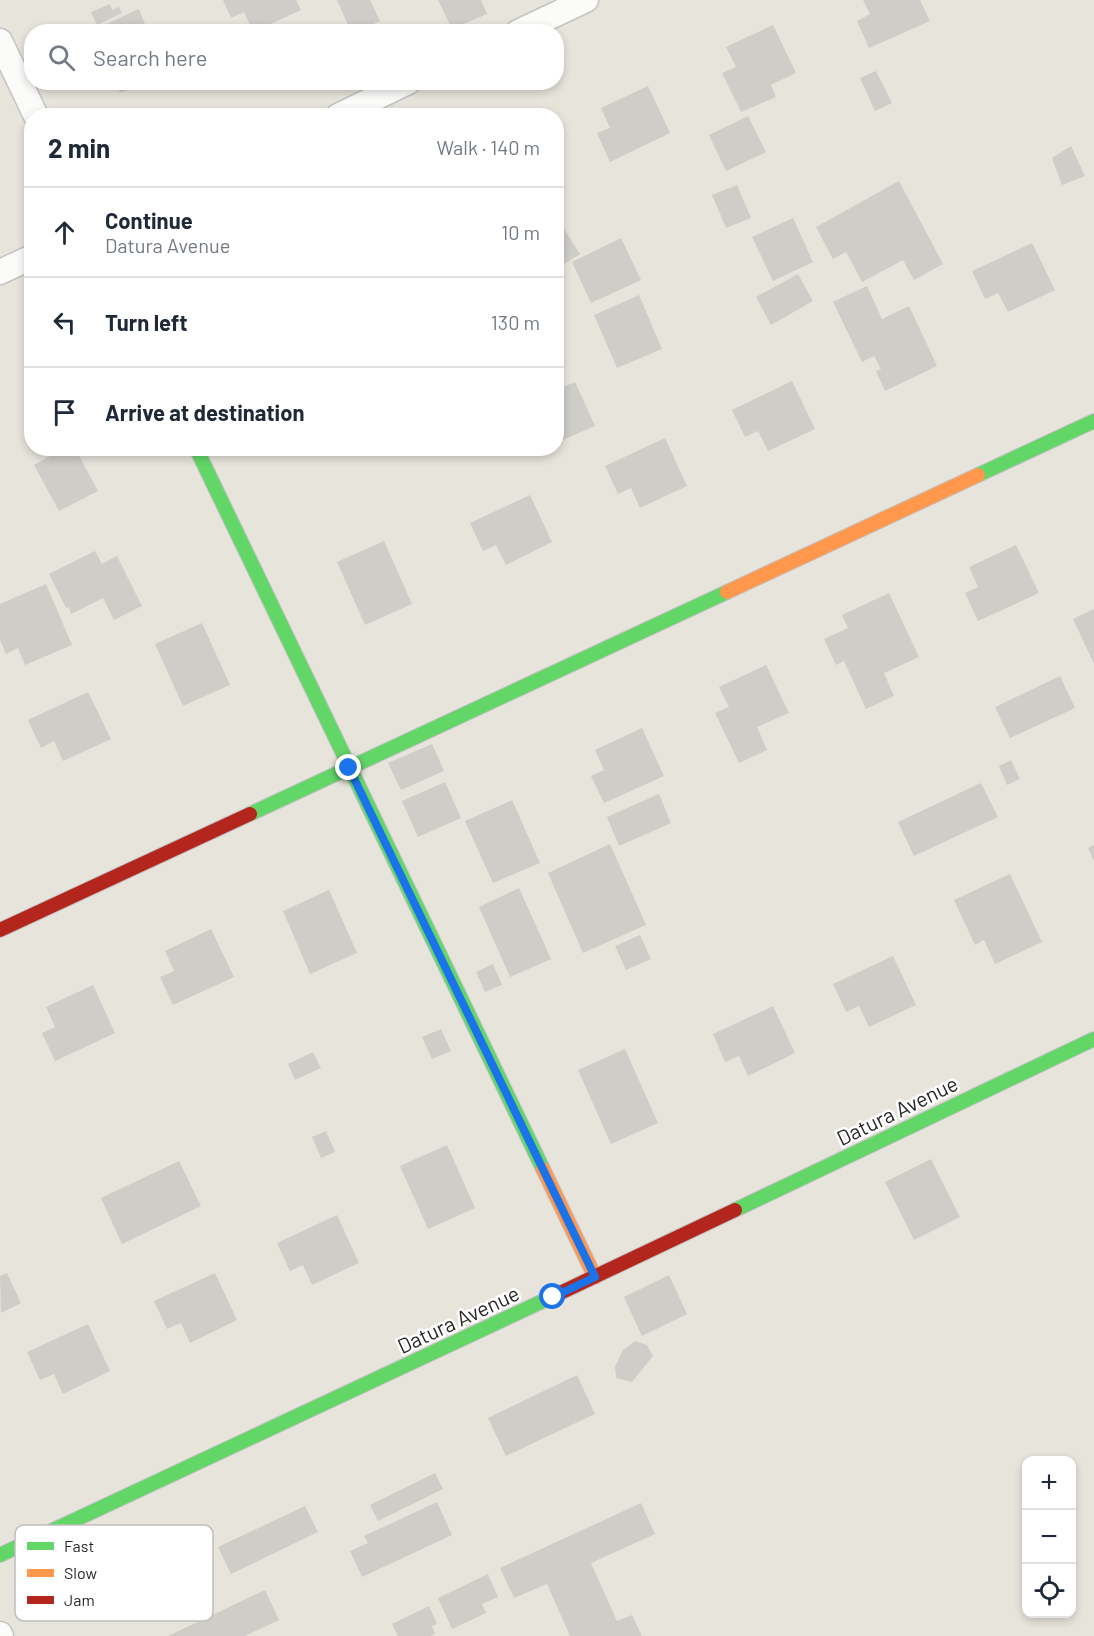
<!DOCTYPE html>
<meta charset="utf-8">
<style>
:root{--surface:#fff;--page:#f2f2f3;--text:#1f2937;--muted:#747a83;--line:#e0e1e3}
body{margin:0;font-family:Barlow,sans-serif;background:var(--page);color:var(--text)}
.controls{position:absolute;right:18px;bottom:18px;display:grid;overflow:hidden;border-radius:12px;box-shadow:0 3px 9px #0003}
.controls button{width:54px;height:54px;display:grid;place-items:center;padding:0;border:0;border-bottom:2px solid var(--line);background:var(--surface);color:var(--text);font:30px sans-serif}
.stop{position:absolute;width:18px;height:18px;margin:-14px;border:4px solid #1a73e8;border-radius:50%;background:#fff}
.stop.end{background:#1a73e8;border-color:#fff;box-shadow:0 2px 6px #0008}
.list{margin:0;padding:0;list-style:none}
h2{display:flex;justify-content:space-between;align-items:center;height:78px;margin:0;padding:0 24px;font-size:26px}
h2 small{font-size:20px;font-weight:400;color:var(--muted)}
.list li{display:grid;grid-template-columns:39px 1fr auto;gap:18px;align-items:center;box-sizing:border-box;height:90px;padding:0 24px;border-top:2px solid var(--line)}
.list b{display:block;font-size:22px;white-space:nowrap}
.list p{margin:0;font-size:20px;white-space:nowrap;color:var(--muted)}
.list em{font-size:20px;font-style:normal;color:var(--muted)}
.icon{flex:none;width:33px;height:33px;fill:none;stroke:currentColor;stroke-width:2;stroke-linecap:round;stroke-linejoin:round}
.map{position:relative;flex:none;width:1094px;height:1636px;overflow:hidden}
.search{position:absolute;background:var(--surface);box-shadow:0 3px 9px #0003;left:24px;top:24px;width:540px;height:66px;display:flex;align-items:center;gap:15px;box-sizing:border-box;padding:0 21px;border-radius:24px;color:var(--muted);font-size:22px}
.panel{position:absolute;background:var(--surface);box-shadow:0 3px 9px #0003;left:24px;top:108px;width:540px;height:348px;border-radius:24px}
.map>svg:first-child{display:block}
.building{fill:#cfcdc8}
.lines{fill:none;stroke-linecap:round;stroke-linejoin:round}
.street-casing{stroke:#c4c2c2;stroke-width:27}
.fast-casing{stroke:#c4c2c2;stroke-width:16}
.slow-casing{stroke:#c4c2c2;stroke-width:16}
.jam-casing{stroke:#c4c2c2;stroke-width:16}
.street{stroke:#fbfbfa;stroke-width:24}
.fast{stroke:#63d668;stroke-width:14}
.slow{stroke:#ff974d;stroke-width:14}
.jam{stroke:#b3261e;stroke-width:14}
.route{stroke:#1a73e8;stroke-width:8}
.labels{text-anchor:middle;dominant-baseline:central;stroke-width:5;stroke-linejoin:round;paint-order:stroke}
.street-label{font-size:21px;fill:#272727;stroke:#fff}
.key{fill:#fff;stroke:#bebebe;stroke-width:1.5}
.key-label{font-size:16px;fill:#272727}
</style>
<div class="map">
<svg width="1094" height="1636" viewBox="0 0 1094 1636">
<rect width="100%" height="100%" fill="#e7e4dc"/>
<!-- building -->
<g class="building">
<path d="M223,0H296L301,10L253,32L244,12L231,18Z"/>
<path d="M337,0H370L380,21L357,32H351Z"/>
<path d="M438,0H481L487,14L452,29Z"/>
<path d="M863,0H920L930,21L869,48L857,21L870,14Z"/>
<path d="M110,4L112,10L119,7L122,13L97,25L91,12Z"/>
<path d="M139,9L148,32H89Z"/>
<path d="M773,25L796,73L771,85L776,97L741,112L722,73L736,67L726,47Z"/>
<path d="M876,71L892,103L875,111L860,78Z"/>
<path d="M115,82H143L120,93Z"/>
<path d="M648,86L670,133L610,162L597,133L610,128L601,108Z"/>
<path d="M748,116L766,152L726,171L709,135Z"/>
<path d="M1071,146L1085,176L1062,185L1052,158Z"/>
<path d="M899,181L943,264L914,280L903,260L862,282L846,252L833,259L816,227Z"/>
<path d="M737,185L751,218L726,228L712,195Z"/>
<path d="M793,218L813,262L773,281L752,237Z"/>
<path d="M561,224L580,254L556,269V226Z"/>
<path d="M621,238L641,280L591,303L572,262Z"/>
<path d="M1032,243L1055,290L1008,312L998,293L985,299L972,271Z"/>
<path d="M798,274L813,301L771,325L756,297Z"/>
<path d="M867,286L882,319L909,306L937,366L885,391L876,371L881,369L874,356L862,362L833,302Z"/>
<path d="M639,295L662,349L617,368L594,315Z"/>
<path d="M792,381L815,429L768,451L758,431L745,437L732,410Z"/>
<path d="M575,382L595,426L560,441L556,433V390Z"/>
<path d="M665,438L687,486L640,508L631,488L618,494L605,466Z"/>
<path d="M64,448H75L98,491L59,511L34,465Z"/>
<path d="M530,495L552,542L506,565L496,545L483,551L470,523Z"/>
<path d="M384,541L412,604L365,625L337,562Z"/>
<path d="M1016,545L1039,593L978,621L965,593L978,587L969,567Z"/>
<path d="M95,551L102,564L117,556L142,606L114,620L103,598L71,614L69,607L66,608L49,574Z"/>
<path d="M46,584L72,645L25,665L18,648L6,654L0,640V604Z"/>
<path d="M889,593L919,657L884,673L894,696L866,709L844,661L836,665L824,639L848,628L842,615Z"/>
<path d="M1094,609V664L1073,619Z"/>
<path d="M202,623L230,685L183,706L155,644Z"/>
<path d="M766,665L789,713L757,727L767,750L739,763L715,713L729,707L719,687Z"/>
<path d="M1060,676L1075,708L1010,738L995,707Z"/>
<path d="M88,692L111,739L63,761L54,741L41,748L28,720Z"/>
<path d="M642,728L664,776L604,803L591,776L604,770L595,750Z"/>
<path d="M432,744L444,771L401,790L388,763Z"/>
<path d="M1011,760L1020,779L1007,785L999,766Z"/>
<path d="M445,782L461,818L418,837L402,801Z"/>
<path d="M981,783L998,817L914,856L898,822Z"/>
<path d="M659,794L671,823L619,846L607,817Z"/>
<path d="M512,800L540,863L493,883L465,821Z"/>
<path d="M610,844L646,925L583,953L548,873Z"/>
<path d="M1094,845V861L1088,848Z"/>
<path d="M1010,874L1042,942L995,964L984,940L975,945L954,900Z"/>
<path d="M519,888L551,959L510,977L479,907Z"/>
<path d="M329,890L357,953L310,974L283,911Z"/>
<path d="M211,929L234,977L173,1005L160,977L174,971L165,951Z"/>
<path d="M640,935L651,959L626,970L615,946Z"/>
<path d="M893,956L916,1005L869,1027L859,1006L846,1012L833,984Z"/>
<path d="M493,964L502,985L485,992L476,972Z"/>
<path d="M93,985L115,1033L55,1061L42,1033L55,1027L46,1007Z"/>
<path d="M773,1006L795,1053L748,1076L739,1056L725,1062L713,1034Z"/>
<path d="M441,1029L451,1051L432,1059L422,1037Z"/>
<path d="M625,1049L658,1123L611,1144L578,1070Z"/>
<path d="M313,1052L321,1068L295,1080L288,1064Z"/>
<path d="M326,1131L335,1152L321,1158L312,1137Z"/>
<path d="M447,1145L475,1208L428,1229L400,1166Z"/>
<path d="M931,1159L960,1217L914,1240L885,1182Z"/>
<path d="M179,1161L201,1206L122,1244L101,1198Z"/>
<path d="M337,1215L359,1263L312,1285L303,1265L290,1271L277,1243Z"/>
<path d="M7,1273L21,1303L1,1313L0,1276Z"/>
<path d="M215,1273L237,1320L190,1343L181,1323L167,1329L154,1301Z"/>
<path d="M669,1275L687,1314L642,1336L624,1297Z"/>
<path d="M88,1324L110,1371L63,1394L54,1374L40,1380L27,1352Z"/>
<path d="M635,1341L647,1345L653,1356L632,1382L616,1378L615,1367L623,1350Z"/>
<path d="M577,1375L595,1414L506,1456L488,1418Z"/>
<path d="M435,1473L443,1489L378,1521L370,1505Z"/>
<path d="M437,1502L452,1535L362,1577L350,1551L368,1543L364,1536Z"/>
<path d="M641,1503L655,1534L591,1563L617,1621L632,1615L642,1636H570L547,1584L514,1598L500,1568Z"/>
<path d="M305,1506L318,1532L231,1574L218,1547Z"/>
<path d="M488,1574L498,1597L482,1604L486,1613L452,1629L438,1598Z"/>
<path d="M265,1590L279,1620L245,1636H168Z"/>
<path d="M429,1606L437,1624L432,1626L435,1634L430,1636H398L392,1624Z"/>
</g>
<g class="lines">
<!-- street casing -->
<g class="street-casing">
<g id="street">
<path d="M518,32L586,0"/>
<path d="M0,41L36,116"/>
<path d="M338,116L408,82"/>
<path d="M0,272L32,257"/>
<path d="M0,1634L1,1636"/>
</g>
</g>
<!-- fast casing -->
<g class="fast-casing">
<g id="fast">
<path d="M196,448L543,1169"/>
<path d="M978,475L1094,421"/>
<path d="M250,814L727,592"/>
<path d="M735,1210L1094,1039"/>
<path d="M0,1555L558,1294"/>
</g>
</g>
<!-- slow casing -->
<g class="slow-casing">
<g id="slow">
<path d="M727,592L978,475"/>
<path d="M543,1169L595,1277"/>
</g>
</g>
<!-- jam casing -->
<g class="jam-casing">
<g id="jam">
<path d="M0,930L250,814"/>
<path d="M558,1294L735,1210"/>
</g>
</g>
<!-- street -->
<use href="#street" class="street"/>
<!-- fast -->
<use href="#fast" class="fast"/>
<!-- slow -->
<use href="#slow" class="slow"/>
<!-- jam -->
<use href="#jam" class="jam"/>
</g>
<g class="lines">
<!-- route -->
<path class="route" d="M349,768L595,1277L553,1297"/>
</g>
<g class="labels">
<!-- street labels -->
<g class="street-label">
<text transform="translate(897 1110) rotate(-26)">Datura Avenue</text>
<text transform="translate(458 1319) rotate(-25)">Datura Avenue</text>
</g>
</g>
<!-- legend -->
<rect x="15" y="1525" width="198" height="96" rx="9" class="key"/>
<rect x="27" y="1542" width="27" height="8" fill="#63d668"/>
<rect x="27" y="1569" width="27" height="8" fill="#ff974d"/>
<rect x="27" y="1596" width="27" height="8" fill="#b3261e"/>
<g class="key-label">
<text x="64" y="1552">Fast</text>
<text x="64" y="1579">Slow</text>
<text x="64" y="1606">Jam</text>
</g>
</svg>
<div class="controls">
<button>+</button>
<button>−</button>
<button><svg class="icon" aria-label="locate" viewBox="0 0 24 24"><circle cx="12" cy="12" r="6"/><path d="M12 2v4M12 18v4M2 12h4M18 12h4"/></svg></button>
</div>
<div class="stop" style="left:553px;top:1297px"></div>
<div class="stop end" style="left:349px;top:768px"></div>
<div class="search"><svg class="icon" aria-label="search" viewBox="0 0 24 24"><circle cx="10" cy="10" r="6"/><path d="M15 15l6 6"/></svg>Search here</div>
<section class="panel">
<h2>2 min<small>Walk · 140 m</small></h2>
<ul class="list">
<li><svg class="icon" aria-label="ahead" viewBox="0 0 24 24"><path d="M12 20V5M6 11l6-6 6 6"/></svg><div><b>Continue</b><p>Datura Avenue</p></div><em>10 m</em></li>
<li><svg class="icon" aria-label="left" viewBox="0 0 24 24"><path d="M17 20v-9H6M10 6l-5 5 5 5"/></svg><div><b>Turn left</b></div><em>130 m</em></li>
<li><svg class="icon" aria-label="arrive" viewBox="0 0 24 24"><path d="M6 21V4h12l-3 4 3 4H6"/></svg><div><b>Arrive at destination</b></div></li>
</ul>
</section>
</div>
